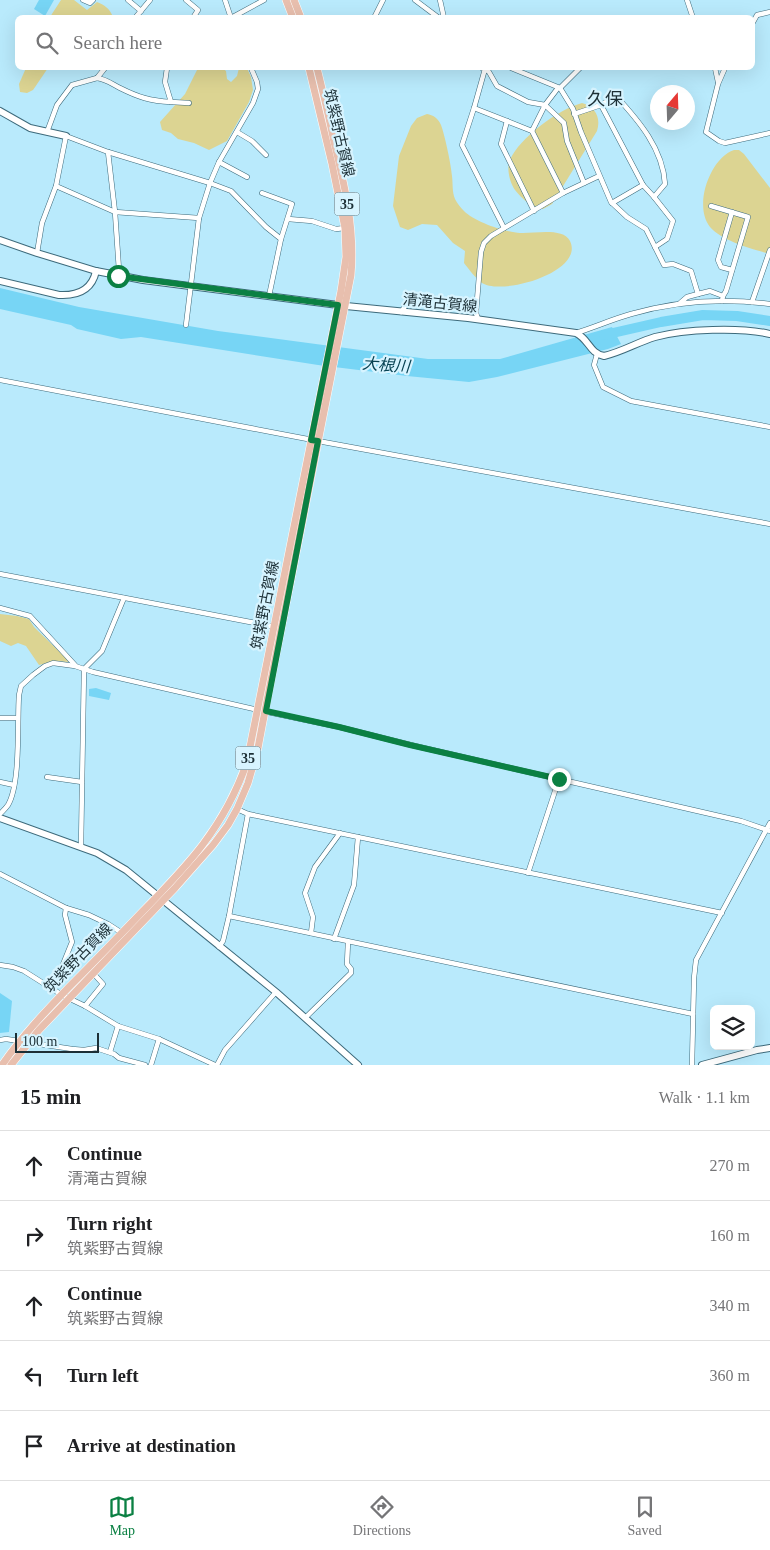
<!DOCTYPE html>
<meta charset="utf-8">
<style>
:root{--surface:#fff;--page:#f2f2f2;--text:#202124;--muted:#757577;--line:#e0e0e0;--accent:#0b8043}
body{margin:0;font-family:"Times New Roman","Noto Sans JP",serif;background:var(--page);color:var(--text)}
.controls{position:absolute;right:15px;bottom:15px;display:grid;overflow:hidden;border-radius:8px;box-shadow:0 5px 20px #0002}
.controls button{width:45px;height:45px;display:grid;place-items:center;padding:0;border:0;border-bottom:1px solid var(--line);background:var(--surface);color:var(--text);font:25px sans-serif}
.compass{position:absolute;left:650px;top:85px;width:45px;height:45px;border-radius:50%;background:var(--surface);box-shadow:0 5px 20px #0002;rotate:19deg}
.scale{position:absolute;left:15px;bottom:12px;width:84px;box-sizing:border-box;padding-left:5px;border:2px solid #1c2f36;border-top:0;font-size:14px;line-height:18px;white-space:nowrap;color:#1c2f36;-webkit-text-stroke:4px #d7f4ff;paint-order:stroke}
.stop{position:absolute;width:15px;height:15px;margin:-11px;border:4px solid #0b8043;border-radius:50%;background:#fff}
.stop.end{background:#0b8043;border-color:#fff;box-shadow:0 1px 5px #0008}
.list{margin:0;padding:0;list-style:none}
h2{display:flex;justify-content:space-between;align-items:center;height:65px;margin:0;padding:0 20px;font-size:21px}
h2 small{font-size:16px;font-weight:400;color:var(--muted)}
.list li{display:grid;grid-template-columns:32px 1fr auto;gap:15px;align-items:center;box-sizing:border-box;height:70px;padding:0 20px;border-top:1px solid var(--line)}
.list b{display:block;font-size:19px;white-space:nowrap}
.list p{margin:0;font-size:16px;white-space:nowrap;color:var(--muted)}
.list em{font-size:16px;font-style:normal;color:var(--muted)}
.icon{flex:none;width:28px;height:28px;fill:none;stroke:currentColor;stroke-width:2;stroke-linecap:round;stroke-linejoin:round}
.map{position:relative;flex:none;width:770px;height:1065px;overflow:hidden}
.search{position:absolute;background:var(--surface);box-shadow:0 5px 20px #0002;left:15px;right:15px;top:15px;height:55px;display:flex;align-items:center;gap:12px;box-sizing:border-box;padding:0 18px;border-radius:8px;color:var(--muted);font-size:19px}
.sheet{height:415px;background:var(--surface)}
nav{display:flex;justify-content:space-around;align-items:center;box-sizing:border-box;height:70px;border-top:1px solid var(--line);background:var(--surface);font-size:14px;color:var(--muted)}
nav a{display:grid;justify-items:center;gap:2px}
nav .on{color:var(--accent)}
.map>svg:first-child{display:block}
.green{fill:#dcd492}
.water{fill:#77d5f5}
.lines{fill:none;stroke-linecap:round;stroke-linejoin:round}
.river{stroke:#77d5f5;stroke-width:10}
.street-casing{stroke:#3d6a7b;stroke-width:5.5}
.secondary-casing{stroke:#3d6a7b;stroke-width:8}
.primary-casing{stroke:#fff;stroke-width:8}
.street{stroke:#fff;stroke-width:4.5}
.secondary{stroke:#fff;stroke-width:6}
.primary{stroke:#e8bfae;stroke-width:7}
.route{stroke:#0b8043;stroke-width:6}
.labels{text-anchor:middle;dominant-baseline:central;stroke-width:4.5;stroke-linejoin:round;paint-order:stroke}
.shield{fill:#d7f4ff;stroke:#546a72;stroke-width:1}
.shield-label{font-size:14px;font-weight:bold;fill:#1c2f36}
.street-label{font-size:15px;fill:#1c2f36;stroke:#d7f4ff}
.water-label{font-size:16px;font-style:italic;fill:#074253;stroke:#d7f4ff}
.quarter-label{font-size:18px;fill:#1c2f36;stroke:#d7f4ff}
</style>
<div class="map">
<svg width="770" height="1065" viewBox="0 0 770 1065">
<rect width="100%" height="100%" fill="#b9eafc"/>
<!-- green -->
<g class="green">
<path d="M61,0H74L87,10L97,2C105,5 110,9 113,17H50Z"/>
<path d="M26,68H48L33,90L27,93L20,92L19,84Z"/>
<path d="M198,68H222L226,71L227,79L231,82L237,76L239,68H247L251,77L253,90L249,102L227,141L209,150L194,143L178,139L171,133L162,130L160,122L185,94Z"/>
<path d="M582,103C596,107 601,118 597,131L552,204L543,209C530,206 523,200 515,190C510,183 506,168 510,160C519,138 559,109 582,103Z"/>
<path d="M427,114C433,115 438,118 441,125C445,136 451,164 452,176C453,184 452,192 455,199C457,203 461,208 464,211C475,222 505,232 520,233C533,234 563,227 570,241C585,272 502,296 482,283C475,278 469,269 464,263L465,251L453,243L437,225L422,224L408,230L400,227L393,206L399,156L411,126L417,118Z"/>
<path d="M734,150H739L744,154L770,188V254C752,249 722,241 710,227C693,206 710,158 734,150Z"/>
<path d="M0,614L17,616L29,619L34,627L68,660V662L55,661L39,665L26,646L18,643L11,646L0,641Z"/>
</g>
<!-- water -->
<g class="water">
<path d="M39,0H54L45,16L34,9Z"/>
<path d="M0,288L79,307L218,331L428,359H500L612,327L621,344L608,349L497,377L469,382L407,376L318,365L141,337L121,339L77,329L71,325L0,309Z"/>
<path d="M96,688L111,693L109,700L89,696V689Z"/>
<path d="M0,993L12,1001L9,1032L0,1033Z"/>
</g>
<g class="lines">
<!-- river -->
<path class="river" d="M604,335L661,322L703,315L737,316L770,321"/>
<!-- street casing -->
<g class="street-casing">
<g id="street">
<path d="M83,0L90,3L93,0"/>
<path d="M128,0L141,11"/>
<path d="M186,0L198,10L193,18"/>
<path d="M225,0L231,18"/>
<path d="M415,0L439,18"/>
<path d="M440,0L444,18"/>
<path d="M687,0L693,18"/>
<path d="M135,18L150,0"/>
<path d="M231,18L264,0"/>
<path d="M374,18L383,0"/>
<path d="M752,24L757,15L770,12"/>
<path d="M482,68L485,69L474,108L462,145L504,228"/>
<path d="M511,68L560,88L573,109L581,132L611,202L627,217L646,229L664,265L673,264L691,271L698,294L710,291L723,296L722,301"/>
<path d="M715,68L718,82"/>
<path d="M725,68L718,84L706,132L719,141L725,143L770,133"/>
<path d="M485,69L489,72L497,86L528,102L545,105L564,123L567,141L584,183"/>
<path d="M97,78C106,79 112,84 120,88C138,97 150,101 171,102L165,82L167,68"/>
<path d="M560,88L580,68"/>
<path d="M171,102L189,103"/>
<path d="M601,105L643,185L654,197"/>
<path d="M474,108L532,131"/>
<path d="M574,114L601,105L616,96C639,121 663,149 665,184L654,197L673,221L667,239L655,247"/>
<path d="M507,121L501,144L534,211"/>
<path d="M47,132L57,105L72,85L97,78L105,68"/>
<path d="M237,132L252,141L266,155"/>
<path d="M108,152L115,212L119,270L118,276"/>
<path d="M219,162L247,177"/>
<path d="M56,186L115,212L199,218"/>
<path d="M262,193L292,204L281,239"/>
<path d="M563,193L599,176"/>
<path d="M612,203L643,185"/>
<path d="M711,206L748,217L726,291L723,296"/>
<path d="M732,212L718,260L721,267L732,270"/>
<path d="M288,219L312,221L336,229L345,228"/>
<path d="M37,253L42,223L56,186L66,136L108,152L210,183L231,191L266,227L281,239L269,296"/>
<path d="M752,302L770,250"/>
<path d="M680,303L687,297L698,294"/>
<path d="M401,312L411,298C426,293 462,305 476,313"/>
<path d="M478,319L476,313L481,252L484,243L491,236L563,193L532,131L545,105L558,88"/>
<path d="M186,325L199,218L210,183L219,162L253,103L258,89L257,82L251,68"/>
<path d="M576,333C595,327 613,319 631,314C676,301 724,298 770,304"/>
<path d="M597,354L594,365L603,387L631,401L770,427"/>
<path d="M0,380L318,441L770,524"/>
<path d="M0,574L276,627"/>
<path d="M0,608L30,616L75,665"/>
<path d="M0,718H17"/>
<path d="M47,777L82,782"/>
<path d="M0,782L14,785"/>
<path d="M237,809L248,814L722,913"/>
<path d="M0,814C3,811 6,808 8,805C21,783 17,722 19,695L21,686L33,675L45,666L53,663L75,666L93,672L258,710L339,727L411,745L741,821L770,831"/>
<path d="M81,847L84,669L102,651L124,598"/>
<path d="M528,873L559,779"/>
<path d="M0,874L66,908L89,915L108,924L122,933"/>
<path d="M229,916L693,1014"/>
<path d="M311,933L313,917L305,893L315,867L340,833"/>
<path d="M334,939L354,885L358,837"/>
<path d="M219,947L223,941L229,916L248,814"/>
<path d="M0,965L13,967L24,971L62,995L85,1006L118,1026L159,1039L215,1065"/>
<path d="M53,989L72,942L65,915L66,908"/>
<path d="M85,1006L103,984L93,973"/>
<path d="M305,1018L351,973V969L347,964L348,942"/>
<path d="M0,1040L6,1039L72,1049L84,1050L96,1048L114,1054L119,1058L145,1065"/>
<path d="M110,1052L118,1026"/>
<path d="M151,1065L159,1039"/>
<path d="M217,1065L225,1050L276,992"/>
<path d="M692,1065L694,978L696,960L770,823"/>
</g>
</g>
<!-- secondary casing -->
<g class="secondary-casing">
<g id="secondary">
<path d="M0,111L30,128L66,136"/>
<path d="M0,240L37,253L96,271L143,280L346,306L468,318L576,333C589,339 589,353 604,356C622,352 638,342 655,337C685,329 740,327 770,334"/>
<path d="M0,281L59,295C78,296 92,290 96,271"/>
<path d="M0,818L97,853L126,870L276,992L358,1065"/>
<path d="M702,1065L757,1050L770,1048"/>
</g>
</g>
<!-- primary casing -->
<g class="primary-casing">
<g id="primary">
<path d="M286,0L293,18"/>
<path d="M294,0L301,18"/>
<path d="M2,1065C22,1036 45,1012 69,987C93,963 117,938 141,913C188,865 224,828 247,762L341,291L346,257L345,228L332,164L309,68"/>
<path d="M11,1065L39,1030L175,888L213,845L228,825L237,809L248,783L258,748L265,711L351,275C355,230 345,186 334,142C329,117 323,92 317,68"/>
</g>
</g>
<!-- street -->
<use href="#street" class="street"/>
<!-- secondary -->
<use href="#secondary" class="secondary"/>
<!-- primary -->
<use href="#primary" class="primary"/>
</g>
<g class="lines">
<!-- route -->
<path class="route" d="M118,276L338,305L311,440L318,441L266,711L339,727L410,745L559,779"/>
</g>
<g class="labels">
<!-- shield labels -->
<g class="shield">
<rect x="334.5" y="192.5" width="25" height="23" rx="4"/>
<rect x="235.5" y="746.5" width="25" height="23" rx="4"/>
</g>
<g class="shield-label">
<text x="347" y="204">35</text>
<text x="248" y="758">35</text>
</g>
<!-- street labels -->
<g class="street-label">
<text transform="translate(339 133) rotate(77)">筑紫野古賀線</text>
<text transform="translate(440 303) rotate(6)">清滝古賀線</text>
<text transform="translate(265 605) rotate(-79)">筑紫野古賀線</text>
<text transform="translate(78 958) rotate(-46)">筑紫野古賀線</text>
</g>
<!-- water labels -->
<g class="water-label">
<text transform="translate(386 365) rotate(4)">大根川</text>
</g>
<!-- quarter labels -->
<g class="quarter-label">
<text x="605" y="99">久保</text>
</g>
</g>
</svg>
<div class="controls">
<button><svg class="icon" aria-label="layers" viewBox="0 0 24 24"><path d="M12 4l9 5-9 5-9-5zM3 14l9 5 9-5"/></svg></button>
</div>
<svg class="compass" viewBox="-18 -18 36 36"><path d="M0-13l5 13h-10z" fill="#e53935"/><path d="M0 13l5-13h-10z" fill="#757577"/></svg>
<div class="scale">100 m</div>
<div class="stop" style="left:118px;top:276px"></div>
<div class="stop end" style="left:559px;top:779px"></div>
<div class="search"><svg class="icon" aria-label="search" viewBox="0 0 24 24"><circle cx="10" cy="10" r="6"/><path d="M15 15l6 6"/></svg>Search here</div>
</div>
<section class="sheet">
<h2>15 min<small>Walk · 1.1 km</small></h2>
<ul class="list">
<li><svg class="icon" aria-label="ahead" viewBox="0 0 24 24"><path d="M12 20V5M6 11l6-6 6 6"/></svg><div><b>Continue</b><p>清滝古賀線</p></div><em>270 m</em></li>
<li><svg class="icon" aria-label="right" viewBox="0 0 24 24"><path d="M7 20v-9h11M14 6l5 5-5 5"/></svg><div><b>Turn right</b><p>筑紫野古賀線</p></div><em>160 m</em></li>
<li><svg class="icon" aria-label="ahead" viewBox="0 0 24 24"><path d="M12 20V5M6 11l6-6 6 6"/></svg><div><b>Continue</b><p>筑紫野古賀線</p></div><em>340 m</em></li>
<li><svg class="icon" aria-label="left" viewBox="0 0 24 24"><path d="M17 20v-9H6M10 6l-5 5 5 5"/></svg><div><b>Turn left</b></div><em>360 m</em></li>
<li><svg class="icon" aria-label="arrive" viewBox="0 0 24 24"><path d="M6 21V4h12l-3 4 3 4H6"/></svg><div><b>Arrive at destination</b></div></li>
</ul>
</section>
<nav>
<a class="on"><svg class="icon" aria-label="map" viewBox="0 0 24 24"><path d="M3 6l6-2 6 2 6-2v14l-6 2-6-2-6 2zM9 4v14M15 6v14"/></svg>Map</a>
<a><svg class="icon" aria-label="directions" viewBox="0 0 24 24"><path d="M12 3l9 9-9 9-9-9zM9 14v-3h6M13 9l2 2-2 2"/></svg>Directions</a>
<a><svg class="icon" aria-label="saved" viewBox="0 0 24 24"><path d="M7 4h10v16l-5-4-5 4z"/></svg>Saved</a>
</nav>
